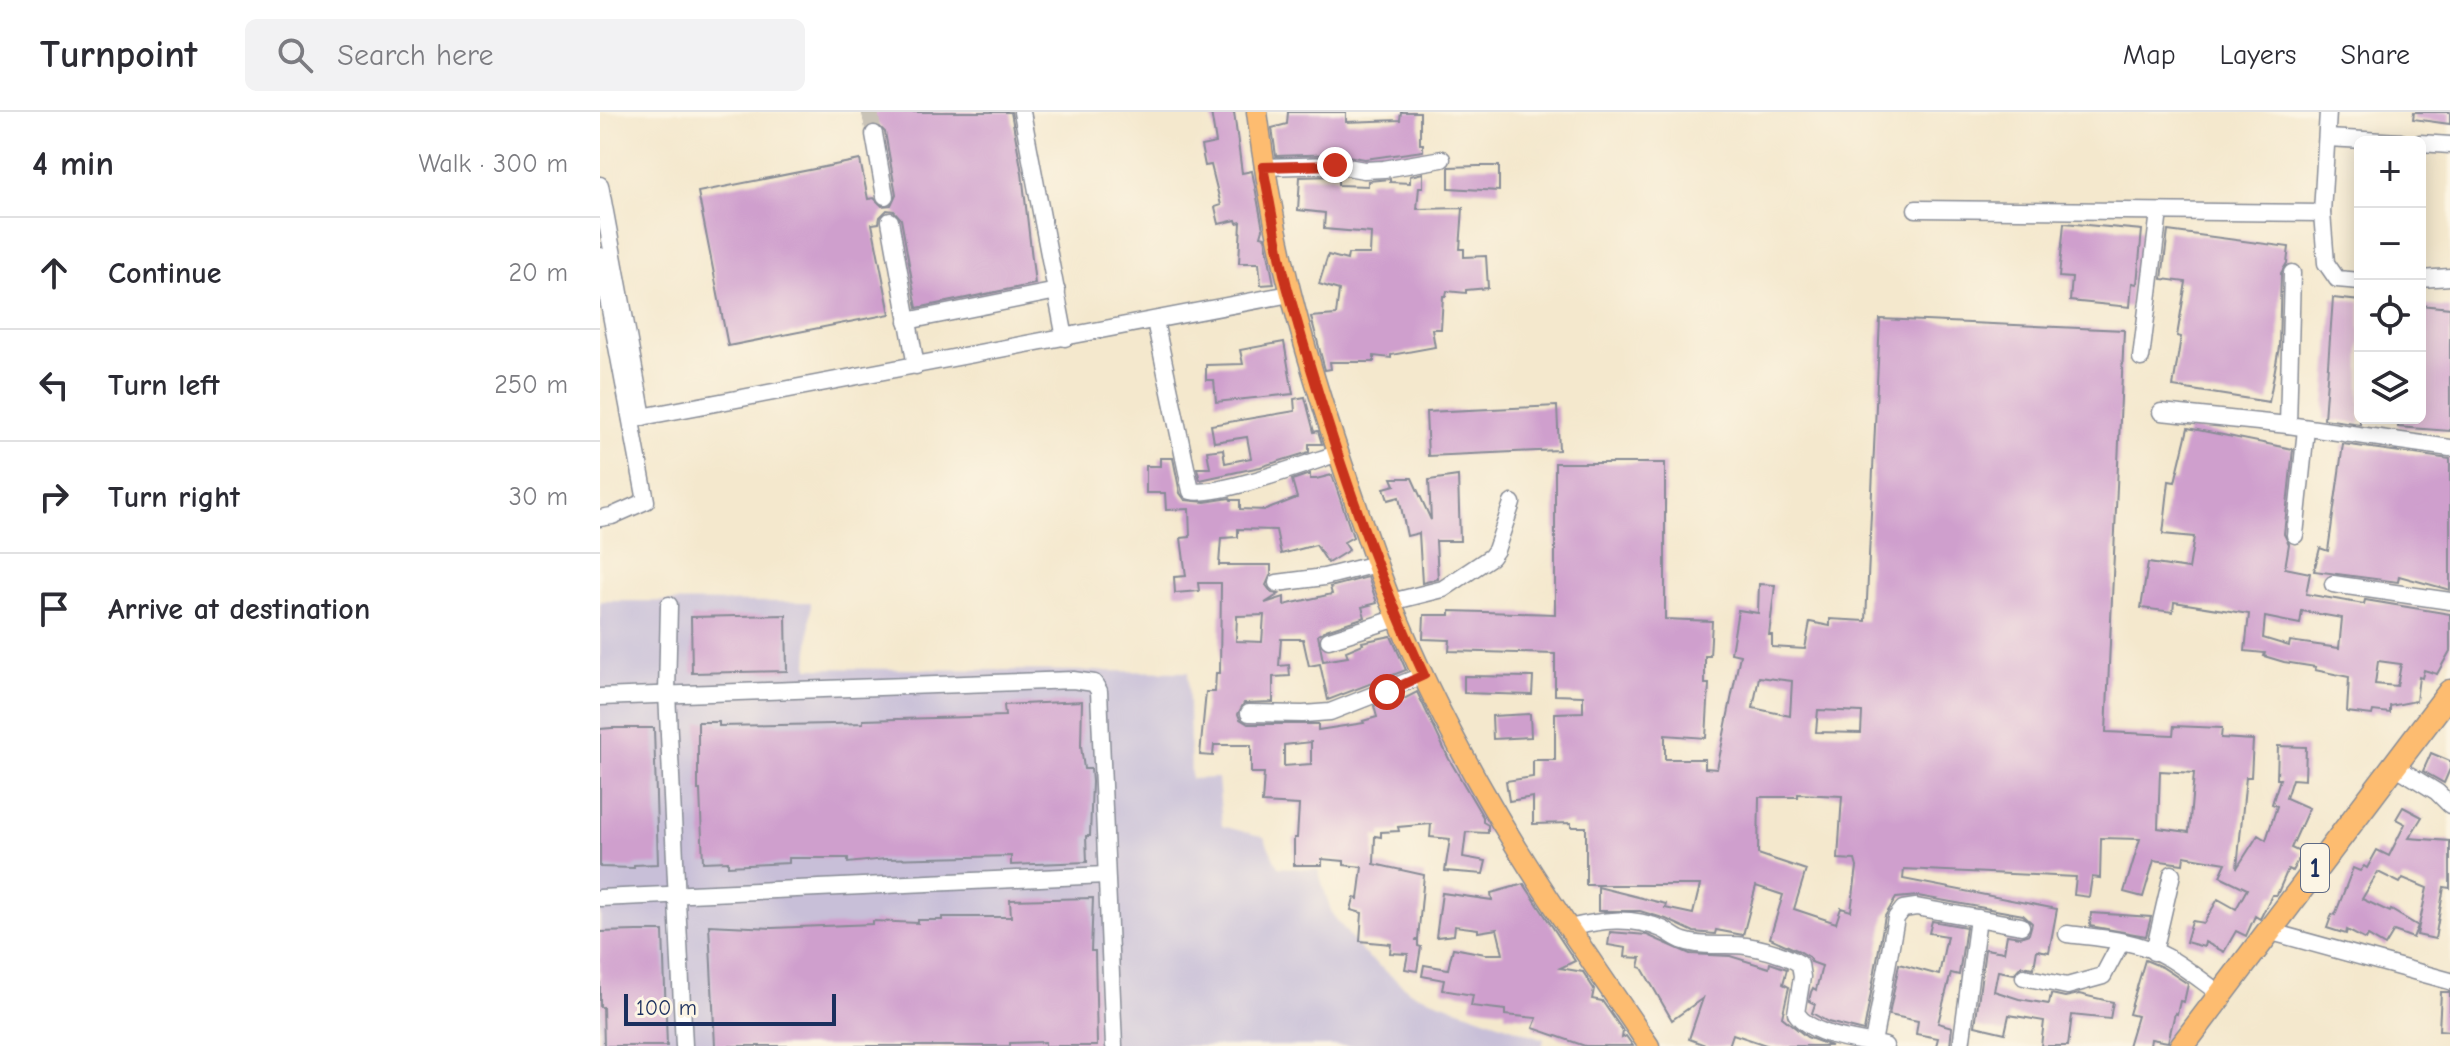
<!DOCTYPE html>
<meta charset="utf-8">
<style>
:root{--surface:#fff;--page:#f2f2f3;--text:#2b2b33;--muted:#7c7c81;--line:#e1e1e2}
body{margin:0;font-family:"Comic Neue",sans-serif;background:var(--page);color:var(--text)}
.controls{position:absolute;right:24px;top:24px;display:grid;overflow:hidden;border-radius:12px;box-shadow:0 4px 20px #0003}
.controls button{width:72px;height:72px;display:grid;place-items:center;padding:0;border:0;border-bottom:2px solid var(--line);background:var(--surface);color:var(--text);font:40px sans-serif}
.scale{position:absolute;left:24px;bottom:20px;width:212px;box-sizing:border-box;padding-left:8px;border:4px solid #1b2f5e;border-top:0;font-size:22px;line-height:28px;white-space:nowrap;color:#1b2f5e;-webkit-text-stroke:6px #fcf5e5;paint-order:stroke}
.stop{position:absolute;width:24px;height:24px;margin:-18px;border:6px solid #c8321e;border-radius:50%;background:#fff}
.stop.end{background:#c8321e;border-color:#fff;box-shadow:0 2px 8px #0008}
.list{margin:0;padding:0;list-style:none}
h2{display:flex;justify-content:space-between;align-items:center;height:104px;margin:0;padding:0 32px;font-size:34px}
h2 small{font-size:26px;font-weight:400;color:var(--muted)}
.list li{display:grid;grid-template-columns:52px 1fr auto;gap:24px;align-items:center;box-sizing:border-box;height:112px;padding:0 32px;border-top:2px solid var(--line)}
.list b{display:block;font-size:30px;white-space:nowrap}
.list em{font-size:26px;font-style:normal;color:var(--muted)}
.icon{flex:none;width:44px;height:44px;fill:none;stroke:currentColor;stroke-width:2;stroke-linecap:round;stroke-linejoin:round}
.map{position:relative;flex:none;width:1850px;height:934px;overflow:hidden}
header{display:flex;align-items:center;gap:48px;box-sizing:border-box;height:112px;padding:0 40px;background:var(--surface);border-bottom:2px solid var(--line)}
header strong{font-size:38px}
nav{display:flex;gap:44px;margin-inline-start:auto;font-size:28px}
.search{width:560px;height:72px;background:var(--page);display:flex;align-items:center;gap:20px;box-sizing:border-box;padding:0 28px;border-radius:12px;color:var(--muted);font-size:30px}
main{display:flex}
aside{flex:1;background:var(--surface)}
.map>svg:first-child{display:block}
.industrial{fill:#c8bfd8}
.building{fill:#cf9fcd;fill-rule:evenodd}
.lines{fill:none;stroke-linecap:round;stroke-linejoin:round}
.minor-tunnel{stroke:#c9c3b7;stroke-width:16;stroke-dasharray:16 8;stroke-linecap:butt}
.minor-casing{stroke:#888c96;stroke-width:19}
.major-casing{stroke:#888c96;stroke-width:23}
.highway-casing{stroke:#888c96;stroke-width:27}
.minor{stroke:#fff;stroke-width:16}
.major{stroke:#fdbc70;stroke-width:20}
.highway{stroke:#fdbc70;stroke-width:24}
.route{stroke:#c8321e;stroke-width:10}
.labels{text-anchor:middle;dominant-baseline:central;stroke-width:8;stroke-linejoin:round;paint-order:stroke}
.shield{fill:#fcf5e5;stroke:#5e6a86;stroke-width:2}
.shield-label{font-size:28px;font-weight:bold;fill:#1b2f5e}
</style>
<header>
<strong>Turnpoint</strong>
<div class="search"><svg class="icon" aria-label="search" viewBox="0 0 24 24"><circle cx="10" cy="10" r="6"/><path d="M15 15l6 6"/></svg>Search here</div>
<nav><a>Map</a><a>Layers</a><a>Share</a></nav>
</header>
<main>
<aside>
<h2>4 min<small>Walk · 300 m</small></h2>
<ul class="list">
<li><svg class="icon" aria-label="ahead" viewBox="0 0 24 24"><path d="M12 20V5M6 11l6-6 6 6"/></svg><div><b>Continue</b></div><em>20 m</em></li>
<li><svg class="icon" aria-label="left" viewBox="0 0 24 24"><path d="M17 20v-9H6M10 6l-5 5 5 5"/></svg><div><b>Turn left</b></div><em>250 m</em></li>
<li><svg class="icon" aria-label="right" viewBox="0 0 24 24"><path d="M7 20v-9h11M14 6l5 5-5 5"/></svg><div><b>Turn right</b></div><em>30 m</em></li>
<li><svg class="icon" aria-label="arrive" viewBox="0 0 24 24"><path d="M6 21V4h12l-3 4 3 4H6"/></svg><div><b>Arrive at destination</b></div></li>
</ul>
</aside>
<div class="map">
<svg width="1850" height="934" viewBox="0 0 1850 934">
<rect width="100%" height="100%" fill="#fcf5e5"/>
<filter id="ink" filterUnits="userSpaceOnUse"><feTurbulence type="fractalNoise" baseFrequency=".0125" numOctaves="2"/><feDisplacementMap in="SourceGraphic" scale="16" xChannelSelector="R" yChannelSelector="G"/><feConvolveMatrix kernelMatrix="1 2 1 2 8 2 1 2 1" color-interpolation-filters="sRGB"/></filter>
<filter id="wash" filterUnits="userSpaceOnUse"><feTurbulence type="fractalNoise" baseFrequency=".006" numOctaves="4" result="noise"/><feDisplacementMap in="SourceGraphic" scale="32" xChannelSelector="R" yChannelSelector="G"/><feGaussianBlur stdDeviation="1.8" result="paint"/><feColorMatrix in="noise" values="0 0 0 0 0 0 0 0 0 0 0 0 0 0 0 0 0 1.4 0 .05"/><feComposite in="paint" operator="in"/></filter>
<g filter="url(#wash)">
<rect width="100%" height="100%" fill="#f4e8cd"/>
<!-- industrial -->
<path class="industrial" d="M0,489L211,490L208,556L588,560L591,667L618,666L622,714L664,725L678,755L718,758L732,802L763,841L811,880L944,927L942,934H0Z"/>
<g id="blocks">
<!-- building -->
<g class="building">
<path d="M263,0H411L422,61L435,172L317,196L301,107L294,99L287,98L280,105L279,111L272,112L290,202L128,234L98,80L260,48L268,87L274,86L282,94L291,93L296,82L285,20L277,12L266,15Z"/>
<path d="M611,0H634L642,61L652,59L663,117L661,124L665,125L674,172L661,173L659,151H639L641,110L637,111L636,108L619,112L615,95L621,93L611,53L605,54L601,34L616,31Z"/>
<path d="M688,0H746V10L800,8L801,0H820V32H823V39L765,47L735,42L676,44L672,16L687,12Z"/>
<path d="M1814,0H1850V12L1813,7Z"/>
<path d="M878,54H899V79L849,76V55Z"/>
<path d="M823,61V75H819L817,97L863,96L860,137H864V145L886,144L888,176L866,178V181L847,179L846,184H843L841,217H832L835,235L791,243V246L774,244V250H730L731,257L725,258L711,205L736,203L739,178L719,172L728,143L747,148L748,142H770L771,121L724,117L725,101L698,98L700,65L734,64L738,65V73L768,74V69L790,67V70L810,71V64Z"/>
<path d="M1464,111L1542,118L1537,172L1532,171L1530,195L1470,189L1472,166L1459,165Z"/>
<path d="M1568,119L1689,135L1687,151L1681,161L1679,235L1669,290L1573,275L1581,225L1577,224L1586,170L1562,167Z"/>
<path d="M1733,186L1760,189V312L1724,307Z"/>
<path d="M1820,193L1850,196V319L1798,315V306H1820Z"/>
<path d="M1280,207L1524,218L1506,620L1573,623L1574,614L1622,616L1621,626L1653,628L1651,665H1646L1637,756L1658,723L1666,728L1677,694L1672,692L1680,667H1677L1678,634L1706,635L1705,668L1692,667L1686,686L1709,696L1691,736L1702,741L1692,759L1688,757L1677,783H1672L1660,807L1655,804L1646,824L1636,819L1624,840L1605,830L1604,835L1586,830L1592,809L1604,811L1618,787L1636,797L1647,777L1620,764L1626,751L1584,744L1583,752L1554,748L1543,785L1524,780L1540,727L1501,726L1500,766L1492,765L1489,785L1474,783L1476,765L1304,757L1303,767L1457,797L1449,840L1437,838L1434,856L1421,854L1414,862L1398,859L1394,879L1419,887L1449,892L1451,882L1465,885L1479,882L1513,890L1510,907L1472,903L1468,934H1441L1444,909L1409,903L1405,921L1375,914L1385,837L1404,840L1407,823L1420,825L1429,822L1432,811L1423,803L1318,784L1296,786L1285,804L1264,919L1228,910L1212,901L1215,892L1209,889L1211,880L1213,876L1216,878L1222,854L1211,850L1209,845L1199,839L1170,826L1183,783L1156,774L1143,823L1116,818L1115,822L1094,820L1066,807L1040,799H998V775L1066,792L1065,796L1093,802L1100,773H986V715H971V711L933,712V685L909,689L906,669L933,665V648H955V601L983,600V584L955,583V542L849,539L850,528L823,527L824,503H850V499L955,502V351H1065V507L1112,509L1110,544H1105V572H1109L1106,626L1065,623V647H1105V656L1117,657L1140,543L1131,541L1138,498L1158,501L1159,472L1175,473L1169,523H1172V535L1205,537L1210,510L1230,514V507L1266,509ZM1159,565L1192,569L1190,604L1153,596ZM1218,598L1262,600L1261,621L1216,620ZM1560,659L1594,661L1589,720L1558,716ZM1198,682L1242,684L1238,747L1255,748L1257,755L1251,799L1241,796L1236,811L1194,797L1206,758L1158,742L1159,685H1198Z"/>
<path d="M684,230L693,282L616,290L614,268H606V253L643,252L640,238Z"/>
<path d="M705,285L714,320L718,319L722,332H709V340L660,355L600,368L597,356H610L607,339L623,337L625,351L651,346L647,325L614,330L611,313L695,299L694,287Z"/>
<path d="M957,294L959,338L828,344L826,300Z"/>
<path d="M1588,316L1693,337L1684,422L1689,432L1685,456L1710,461L1706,482L1764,492L1765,488L1850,502V539L1837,562L1824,558L1822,566L1819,565L1816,589L1790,594V601L1773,599L1772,603L1747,600L1749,565L1715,558L1716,555L1684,550L1664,544L1665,541L1645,539L1649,502L1574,490L1573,500L1541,496L1548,451L1589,457L1594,425L1563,422L1569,369L1575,370ZM1702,499L1742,506L1739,536L1690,529L1689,534L1663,526L1665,505L1700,512ZM1778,549L1801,552L1797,574L1775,572Z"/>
<path d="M1743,332L1850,347V478L1799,464L1798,470L1714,459L1720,436L1728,439Z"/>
<path d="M560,346H573L580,381L585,388L605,390L630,386L631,388H640V397L666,398L697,386L692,368L710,362V367H716L732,363L753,425L744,430L749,438L728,451L716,433L681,442L676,418L638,417V425L621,426L619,453H671V462L666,473L672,481L679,482L665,491L684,485V493L732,482L730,475L768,465L777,491L762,495L765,505L726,518L718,523L723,549L748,545L746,539L763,532L762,530L791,524L806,558L728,588L720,552L709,554L703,527H681L679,554L689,553L690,564L673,565V590L644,591L638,602L640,607L648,612H718V618L764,611L763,609L777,605L774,594L800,584L802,588L817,580L849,647L883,705V710L888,713V721L866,720L863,745L886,749L883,762L845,759L850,727L830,725L831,712L798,715L799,719L781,720V725L775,724L774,752L824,763L818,827L815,828H818V834L821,835L817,859L805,857L808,842L790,841L791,832L760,829L762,801L751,798L754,786L758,787L762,755L744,753V749L722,747V753H694V726H697L699,693L662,691L664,661H651V633H614L613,644L600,643L606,580H615L616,561H620L621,471H598L599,479L575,481L574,465L586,464L581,426L590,425L589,397L566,398L565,381H546V354H560ZM664,503L662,530L636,529L637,504ZM711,630V652L684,654V633Z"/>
<path d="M858,364L860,429H836L838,467L822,471L819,421L807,424L799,385L788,388L784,376L795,373L792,366H812L831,408L829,368Z"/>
<path d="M186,503L187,559L92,561L91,505Z"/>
<path d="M864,564L933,565L932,583L864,581Z"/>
<path d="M482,589L481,634L484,657H491L492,670L490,724H486L487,750L411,753V744L285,747L248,751V746H189V751L128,754V749L103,750L100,678H98V610H119V614L233,612L263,611V608L405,604L404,593Z"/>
<path d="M930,602L931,625L893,627L892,604Z"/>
<path d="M12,616H54L58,752L34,753V756L0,755V617Z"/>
<path d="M1831,641L1850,649V657L1844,671L1823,659Z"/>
<path d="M1803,695L1822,705L1809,726L1850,729V776L1844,775L1835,827L1817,823L1827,776L1803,766L1800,771L1778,760L1762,787L1790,800L1791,798L1818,814L1813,826L1794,819L1785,834L1768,824L1766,828L1747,818L1746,822L1727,816L1732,802L1735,803L1753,756L1760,759L1764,754L1767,756L1777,738L1789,744L1805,712L1796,707Z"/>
<path d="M924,772L975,849L960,856L983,860L994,877L992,887L1002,889L1023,919L1022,926L1026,924L1033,934H985L933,916L937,906L905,903V898L871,894L873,883L842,878L844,868L822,864L824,853L848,857L853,836L885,842H903L897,817L878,820V817L855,814L854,823L836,825L842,781L892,788L891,781Z"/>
<path d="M493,786L491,839H495L497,934H445V930L410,931V934H115L109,813L172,816L273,812V809L318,811V808H342V805H411L410,788Z"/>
<path d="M1491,801L1551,805L1546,824L1490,814Z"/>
<path d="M1332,809L1366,815L1359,863L1351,861L1338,911L1352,915L1350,934H1336L1338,926L1316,922L1318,909L1289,903L1299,852L1339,863L1347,824L1329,821Z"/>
<path d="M37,819H63L67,934H4L3,895H0V820Z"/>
<path d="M1010,820L1047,823L1090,842L1130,844L1169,856L1170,851L1187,857L1183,872L1189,875L1182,905L1207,925L1231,934H1169L1133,922L1129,934H1108L1089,927L1103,886L1072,908L1042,856L1039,855L1041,846L1025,845L1026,836L1008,833Z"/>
<path d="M1545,848L1562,855L1588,872L1584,890L1580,889L1577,902L1575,901L1568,930L1551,927L1550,934H1528L1537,904L1529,902Z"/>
<path d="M1841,880H1850V919L1839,918Z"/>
</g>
</g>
</g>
<g filter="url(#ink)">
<use href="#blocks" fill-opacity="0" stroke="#888c96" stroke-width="2"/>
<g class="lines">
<!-- minor-tunnel -->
<path class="minor-tunnel" d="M270,0L274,22"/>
<!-- minor casing -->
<g class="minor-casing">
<g id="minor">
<path d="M422,0L465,226"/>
<path d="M1728,0L1722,101L1726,151L1737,167L1760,169"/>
<path d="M274,22L285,84"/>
<path d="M1727,26L1801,30"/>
<path d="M1820,31L1850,33"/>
<path d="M663,55L735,53L764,58L784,57L842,47"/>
<path d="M0,73L43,305"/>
<path d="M1316,97L1722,101"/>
<path d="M290,109L316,254"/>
<path d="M0,144L46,389L12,404L0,406"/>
<path d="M1692,161L1688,313L1850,336"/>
<path d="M1820,167L1850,165"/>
<path d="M307,209L457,179"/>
<path d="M555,209L591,379C617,385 708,351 739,341"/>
<path d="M1541,246L1559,100"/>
<path d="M1561,300L1688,313"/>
<path d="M31,307L690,182"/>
<path d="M1695,423L1706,317"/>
<path d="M677,471L724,465L776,452"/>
<path d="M1733,472L1850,489"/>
<path d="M791,490L843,477L891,445L896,438L912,391"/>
<path d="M69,493L67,581L84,934"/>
<path d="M729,528L798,506"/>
<path d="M0,585L473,568L494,571L499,579L514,934"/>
<path d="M649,601L703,602L730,600L824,563"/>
<path d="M1793,653L1837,680L1850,693"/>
<path d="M0,786L506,763"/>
<path d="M969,816C1001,808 1031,804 1062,817C1069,820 1076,827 1084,829C1104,836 1127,831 1146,834C1165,837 1184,842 1200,852L1202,865L1196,901C1212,925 1258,928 1285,934"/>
<path d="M1668,819L1850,869"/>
<path d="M1467,822C1500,826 1537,828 1567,845C1585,855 1602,869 1619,881"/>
<path d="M1554,840L1572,762"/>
<path d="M1424,865L1467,874L1503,864L1521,830"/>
<path d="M1273,931L1296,806L1303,797L1316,795L1421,814"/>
<path d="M1361,934L1378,806"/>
</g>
</g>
<!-- major casing -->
<g class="major-casing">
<path id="major" d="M657,0C672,125 702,234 742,352C758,398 773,445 791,490C818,558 853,627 890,691C938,775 995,854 1049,934"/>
</g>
<!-- highway casing -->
<g class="highway-casing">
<path id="highway" d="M1582,934L1850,580"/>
</g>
<!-- minor -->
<use href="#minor" class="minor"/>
<!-- major -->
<use href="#major" class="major"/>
<!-- highway -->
<use href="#highway" class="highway"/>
</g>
</g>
<g class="lines" filter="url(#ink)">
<!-- route -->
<path class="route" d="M735,53L663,55C671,94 677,135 687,174C724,306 766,438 824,563L787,580"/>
</g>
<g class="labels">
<!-- shield labels -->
<rect class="shield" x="1701" y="732" width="28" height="48" rx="6"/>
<g class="shield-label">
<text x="1715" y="756">1</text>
</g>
</g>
</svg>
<div class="controls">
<button>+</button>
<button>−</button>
<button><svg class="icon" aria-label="locate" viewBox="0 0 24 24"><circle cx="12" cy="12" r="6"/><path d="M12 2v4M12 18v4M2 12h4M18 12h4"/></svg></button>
<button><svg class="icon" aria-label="layers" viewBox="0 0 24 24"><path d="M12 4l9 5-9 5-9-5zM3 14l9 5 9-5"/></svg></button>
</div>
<div class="scale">100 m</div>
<div class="stop" style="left:787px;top:580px"></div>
<div class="stop end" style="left:735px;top:53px"></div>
</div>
</main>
